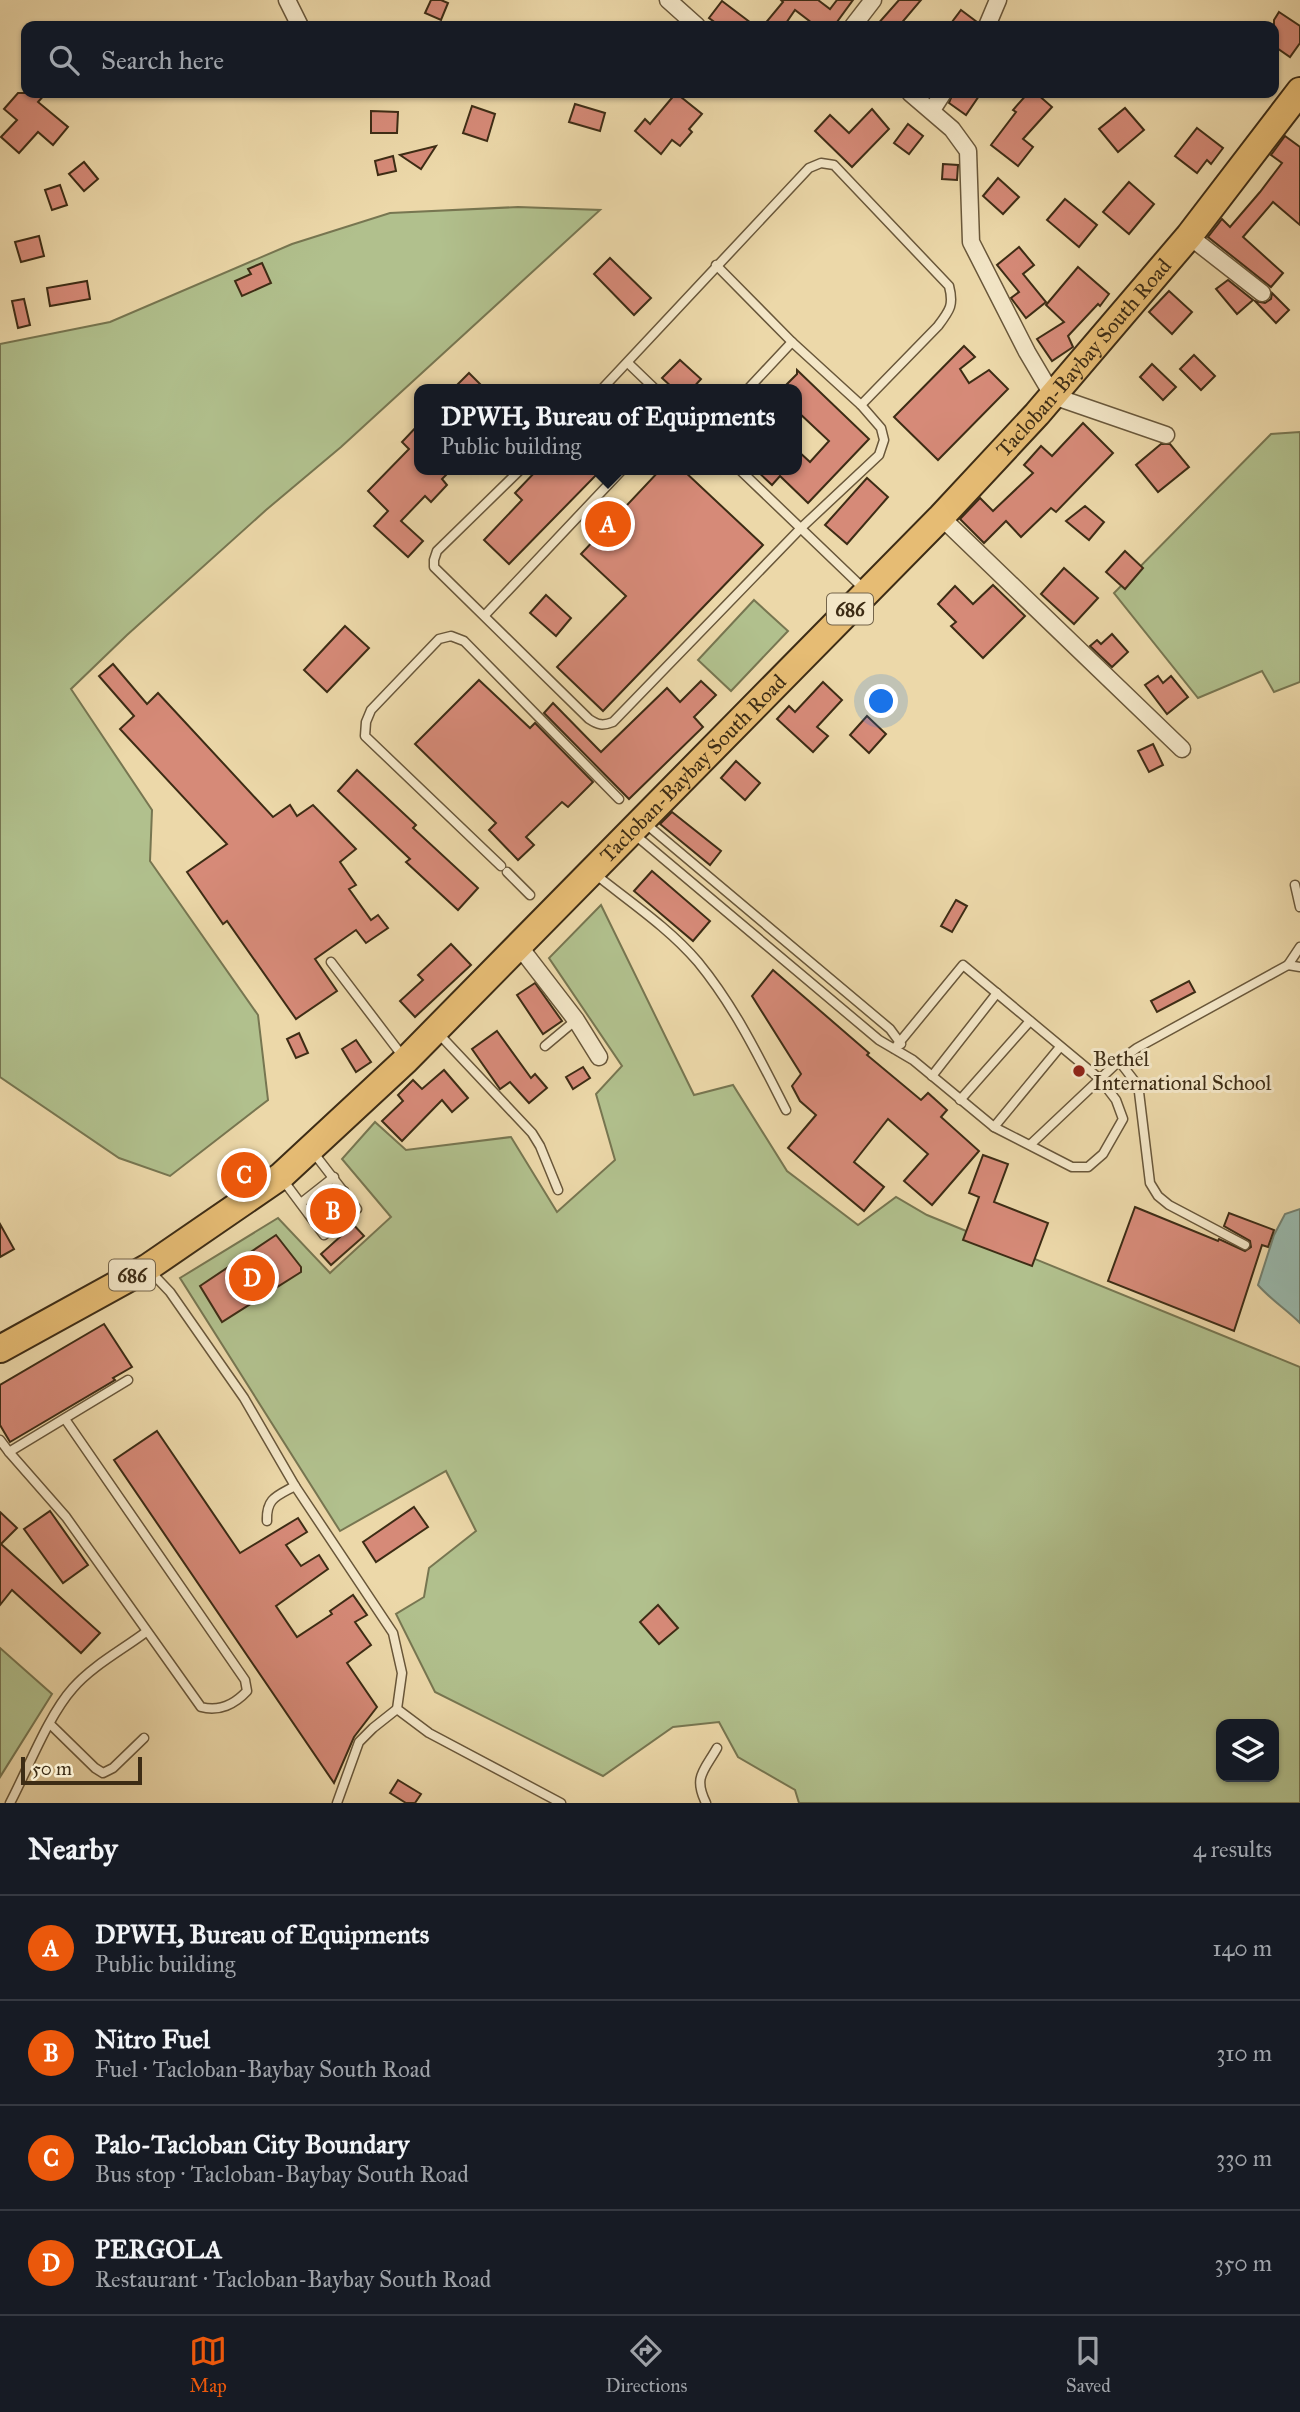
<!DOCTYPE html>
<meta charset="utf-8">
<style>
:root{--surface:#171b24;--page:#242831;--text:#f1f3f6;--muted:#9ea1a6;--line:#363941;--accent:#ea580c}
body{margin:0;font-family:"IM FELL Great Primer",serif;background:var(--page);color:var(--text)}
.controls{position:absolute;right:21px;bottom:21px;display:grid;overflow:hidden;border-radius:14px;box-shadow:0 2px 5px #0004}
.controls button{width:63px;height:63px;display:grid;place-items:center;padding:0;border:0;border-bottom:2px solid var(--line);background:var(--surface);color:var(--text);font:35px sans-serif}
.scale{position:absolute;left:21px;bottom:18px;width:121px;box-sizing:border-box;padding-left:7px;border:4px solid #3d2c15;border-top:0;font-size:19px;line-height:24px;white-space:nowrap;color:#3d2c15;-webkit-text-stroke:5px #f3e6c7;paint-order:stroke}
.you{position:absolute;left:882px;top:702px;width:24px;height:24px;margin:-18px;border:5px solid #fff;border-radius:50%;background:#1a73e8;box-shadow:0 0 0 10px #1a73e833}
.badge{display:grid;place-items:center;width:46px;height:46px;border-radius:50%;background:var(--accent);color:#fff;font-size:23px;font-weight:700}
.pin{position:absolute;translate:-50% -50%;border:4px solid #fff;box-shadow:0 2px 7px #0006}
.popup{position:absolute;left:414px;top:384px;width:388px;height:91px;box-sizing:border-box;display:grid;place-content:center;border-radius:14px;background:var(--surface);filter:drop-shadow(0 2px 5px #0005);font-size:23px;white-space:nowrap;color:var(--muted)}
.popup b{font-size:26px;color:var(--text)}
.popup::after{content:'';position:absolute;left:50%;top:100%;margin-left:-14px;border:14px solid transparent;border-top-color:var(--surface)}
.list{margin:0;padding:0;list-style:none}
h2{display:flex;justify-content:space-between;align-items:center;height:91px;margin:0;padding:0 28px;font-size:30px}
h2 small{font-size:23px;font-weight:400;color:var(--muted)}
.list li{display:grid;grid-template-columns:46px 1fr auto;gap:21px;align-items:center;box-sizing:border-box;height:105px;padding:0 28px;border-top:2px solid var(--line)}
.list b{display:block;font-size:26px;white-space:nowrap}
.list p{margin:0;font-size:23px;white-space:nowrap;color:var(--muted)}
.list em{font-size:23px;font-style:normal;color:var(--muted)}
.icon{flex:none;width:38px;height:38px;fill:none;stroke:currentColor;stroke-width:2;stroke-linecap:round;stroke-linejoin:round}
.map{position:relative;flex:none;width:1300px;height:1803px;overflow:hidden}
.search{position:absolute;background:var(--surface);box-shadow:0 2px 5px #0004;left:21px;right:21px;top:21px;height:77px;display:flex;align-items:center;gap:18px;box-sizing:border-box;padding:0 24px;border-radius:14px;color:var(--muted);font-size:26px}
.sheet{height:511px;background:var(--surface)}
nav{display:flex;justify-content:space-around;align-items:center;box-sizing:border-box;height:98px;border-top:2px solid var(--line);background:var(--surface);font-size:19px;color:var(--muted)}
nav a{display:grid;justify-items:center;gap:4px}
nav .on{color:var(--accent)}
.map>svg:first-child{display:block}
.green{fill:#b1c08d;stroke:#777651;stroke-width:2;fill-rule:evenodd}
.water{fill:#99b9ad;stroke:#748170;stroke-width:2}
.building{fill:#d68a78;stroke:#3d2c15;stroke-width:2}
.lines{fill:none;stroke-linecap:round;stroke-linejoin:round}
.service-casing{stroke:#69573a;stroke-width:11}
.minor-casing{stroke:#69573a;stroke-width:19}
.primary-casing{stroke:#3d2c15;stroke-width:30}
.service{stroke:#f3e6c7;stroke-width:8}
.minor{stroke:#f3e6c7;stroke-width:16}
.primary{stroke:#e6bc74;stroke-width:26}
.poi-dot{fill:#8f2418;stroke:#f3e6c7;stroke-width:2.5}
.labels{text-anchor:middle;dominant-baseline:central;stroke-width:6;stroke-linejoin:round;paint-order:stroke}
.shield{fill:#f3e6c7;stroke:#74644a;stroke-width:2}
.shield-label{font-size:19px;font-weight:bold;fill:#3d2c15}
.street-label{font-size:21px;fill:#3d2c15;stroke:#f3e6c7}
.poi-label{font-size:21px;fill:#3d2c15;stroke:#f3e6c7;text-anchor:start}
</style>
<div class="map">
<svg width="1300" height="1803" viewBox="0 0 1300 1803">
<rect width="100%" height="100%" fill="#ecd8a9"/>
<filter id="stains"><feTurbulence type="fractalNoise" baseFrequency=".00286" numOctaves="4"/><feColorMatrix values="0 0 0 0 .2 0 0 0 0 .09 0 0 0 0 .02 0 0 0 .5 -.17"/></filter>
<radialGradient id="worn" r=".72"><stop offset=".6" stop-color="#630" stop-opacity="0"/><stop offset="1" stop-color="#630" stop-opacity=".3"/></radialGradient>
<!-- green -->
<g class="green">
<path d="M518,207L600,210L341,447L266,510L127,635L71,689L152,810L150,861L258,1015L268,1100L170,1176L119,1158L0,1077V344L110,322L292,244L390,213Z"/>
<path d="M1300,432V682L1274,692L1262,671L1198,698L1114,593L1271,434Z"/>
<path d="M754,600L788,631L731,691L698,660Z"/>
<path d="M601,905L694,1095L733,1085L787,1171L858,1225L896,1197L927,1215L1300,1367V1803H799L795,1790L738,1757L719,1722L673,1727L603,1776L435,1692L396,1614L424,1597L429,1568L476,1531L446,1471L340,1531L180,1278L278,1218L330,1273L391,1217L342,1159L375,1122L406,1150L511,1137L557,1212L615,1160L596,1094L622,1066L549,958ZM1221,1724H1274V1777H1221Z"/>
<path d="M0,1648L52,1694L0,1777Z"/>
</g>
<!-- water -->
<path class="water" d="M1300,1209V1323C1286,1309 1271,1300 1258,1285L1274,1235L1285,1214Z"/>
<!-- building -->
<g class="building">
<path d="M431,0H441L448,3L441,20L425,13Z"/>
<path d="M781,0H818L830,9L837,0H853L834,26H816L795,10L784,26H763L783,2Z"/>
<path d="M899,0H921L899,26H876Z"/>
<path d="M722,1L755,26H720L709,18Z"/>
<path d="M961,10L977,22V26H949Z"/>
<path d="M1279,12L1300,26V43L1290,57L1274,46V20Z"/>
<path d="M18,93H46L38,102L68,127L53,145L38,132L19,153L1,137L17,120L4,109Z"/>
<path d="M676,93L702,114L689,129L692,132L680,146L672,140L661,154L635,131L645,119L650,124Z"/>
<path d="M953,93H981L966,115L949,103Z"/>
<path d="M1028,93H1036L1052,107L1023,139L1033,147L1018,166L991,145L1016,112L1013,110Z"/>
<path d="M575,104L605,113L600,131L569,122Z"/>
<path d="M472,106L495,114L487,141L463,133Z"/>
<path d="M1125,108L1144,130L1118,152L1099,129Z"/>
<path d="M872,109L889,129L852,167L815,131L830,115L849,133Z"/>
<path d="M371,111L398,112L397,133H371Z"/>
<path d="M908,124L923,136L909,154L894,143Z"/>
<path d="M1197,128L1223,148L1211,164L1207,160L1197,173L1175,156Z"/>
<path d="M1285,136L1300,147V225L1273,202L1243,237L1283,273L1271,287L1208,237L1222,219L1230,227L1260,192L1282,163L1271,155Z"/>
<path d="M436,146L421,169L400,155Z"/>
<path d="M393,156L396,171L378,175L375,161Z"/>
<path d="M84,162L98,179L84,191L69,174Z"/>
<path d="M943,164L958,165L957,180L942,179Z"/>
<path d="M998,178L1019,197L1003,214L983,196Z"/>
<path d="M1129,182L1154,204L1129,234L1103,212Z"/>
<path d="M60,185L67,205L52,210L45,190Z"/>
<path d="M1065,199L1097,225L1079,247L1047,220Z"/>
<path d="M39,236L44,256L21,262L15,242Z"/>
<path d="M1019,247L1034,265L1023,274L1046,302L1026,318L1011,298L1019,292L997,265Z"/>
<path d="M610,258L651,298L634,315L594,274Z"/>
<path d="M262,263L271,283L242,296L235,281L251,274L248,269Z"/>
<path d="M1078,267L1109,294L1100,306L1098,304L1068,336L1073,347L1052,361L1037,339L1064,322L1046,305Z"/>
<path d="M1228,280L1253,300L1237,314L1216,289Z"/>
<path d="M87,281L90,299L50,306L47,288Z"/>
<path d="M1169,291L1192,312L1172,334L1149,312Z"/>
<path d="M1272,293L1289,310L1276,323L1255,301L1265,303L1271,299Z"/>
<path d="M24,299L30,325L18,328L12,301Z"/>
<path d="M964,346L975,357L960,369L969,383L989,370L1008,389L938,460L894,417Z"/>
<path d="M1194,355L1215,376L1201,390L1180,369Z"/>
<path d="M680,360L701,379L692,389H674L662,378Z"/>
<path d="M1152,364L1176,387L1163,400L1140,377Z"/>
<path d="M797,370L869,439L808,503L780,476L772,485L756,470H797V450L810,462L829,441L797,411V389H782L797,374Z"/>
<path d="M469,373L485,389H453Z"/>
<path d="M1083,423L1113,453L1056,512L1051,508L1021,537L1006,521L984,543L960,519L980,498L993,511L1033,473L1024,465L1041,446L1052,456Z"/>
<path d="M419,424V470H451L442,479L447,485L431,502L425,496L401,521L423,541L408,557L374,526L388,511L368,491L409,449L402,442Z"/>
<path d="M1161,444H1170L1189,467L1158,492L1136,465Z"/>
<path d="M537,470H601L509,564L484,540L522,500L515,493Z"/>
<path d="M660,470H683L763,545L603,711L557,667L626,596L581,554Z"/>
<path d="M867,478L888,497L847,544L825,525Z"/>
<path d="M1085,506L1104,522L1089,540L1066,521Z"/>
<path d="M1125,551L1143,568L1125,589L1106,572Z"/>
<path d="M1064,568L1098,598L1074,624L1041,594Z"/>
<path d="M993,585L1025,616L983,658L951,626L956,622L938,604L955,586L973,604Z"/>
<path d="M546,595L571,618L556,636L530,613Z"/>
<path d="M345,626L369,648L327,692L304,670Z"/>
<path d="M1112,634L1128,652L1112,667L1090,646L1097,640L1101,644Z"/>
<path d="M113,664L147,704L158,693L273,817L290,805L297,816L313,805L356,849L340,862L356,885L349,889L371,920L378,915L388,928L366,943L356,930L315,959L337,991L296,1019L227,921L223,924L187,872L227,844L120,729L134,716L99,676Z"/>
<path d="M1158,676L1163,683L1171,676L1188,697L1167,714L1145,685Z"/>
<path d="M479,680L530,728L535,723L593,782L568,807L562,802L526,837L534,845L518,860L489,830L496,823L415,744Z"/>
<path d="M701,681L716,695L694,717L703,727L629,799L544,713L553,703L601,752L667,688L680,702Z"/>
<path d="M823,682L842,700L817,727L828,736L813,752L777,719L789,706L795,712Z"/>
<path d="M867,716L886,734L869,753L850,735Z"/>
<path d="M1153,744L1163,765L1149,772L1138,751Z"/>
<path d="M736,761L760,783L745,800L721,778Z"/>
<path d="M357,770L416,825L413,828L478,888L458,910L406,862L410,859L338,791Z"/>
<path d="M672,812L721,851L710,865L660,824Z"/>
<path d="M652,871L710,921L693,941L634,891Z"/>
<path d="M956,900L967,906L952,932L941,926Z"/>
<path d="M451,944L471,965L415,1017L400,1001L423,980L418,975Z"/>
<path d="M773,970L869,1053L867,1055L921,1100L928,1093L947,1110L941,1117L979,1151L932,1205L904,1181L928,1154L888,1119L854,1162L884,1187L864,1211L788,1148L816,1115L800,1101L792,1086L801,1074L752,996Z"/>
<path d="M1189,981L1195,992L1157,1012L1151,1001Z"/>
<path d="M535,983L562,1021L543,1034L517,995Z"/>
<path d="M497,1031L531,1078L535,1074L547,1088L529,1103L510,1082L500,1089L472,1049Z"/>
<path d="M299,1033L308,1053L296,1058L287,1039Z"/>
<path d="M356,1040L371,1062L356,1072L342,1049Z"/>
<path d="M583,1067L590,1078L573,1089L566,1077Z"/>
<path d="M444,1070L468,1098L452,1112L442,1100L402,1141L382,1121L403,1101L398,1095L413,1080L422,1089Z"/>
<path d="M983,1155L1008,1164L994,1202L1048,1223L1032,1266L963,1240L979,1197L969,1193Z"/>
<path d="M339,1203L345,1210L329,1222L324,1215Z"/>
<path d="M1135,1207L1218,1241L1219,1239L1245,1251L1251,1247L1250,1241L1224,1226L1229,1213L1274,1230L1268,1247L1262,1245L1234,1331L1108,1281Z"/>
<path d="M351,1222L364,1236L331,1265L321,1254L341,1236L338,1233Z"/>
<path d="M0,1224L14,1249L0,1257Z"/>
<path d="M276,1235L301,1267V1272L222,1322L200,1286Z"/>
<path d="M104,1324L132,1367L113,1378L115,1380L10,1442L0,1425V1385Z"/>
<path d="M157,1431L240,1553L298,1518L307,1532L286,1545L301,1566L319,1555L328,1569L276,1606L297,1637L332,1614L330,1611L353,1595L367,1615L355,1622L371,1645L347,1663L377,1707L354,1737L334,1783L114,1460Z"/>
<path d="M414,1507L428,1527L376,1562L363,1542Z"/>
<path d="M50,1511L88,1565L63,1583L24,1529Z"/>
<path d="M0,1512L17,1528L1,1544L100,1633L81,1653L12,1590L0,1605Z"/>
<path d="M658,1605L678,1628L659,1644L640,1622Z"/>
<path d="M398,1780L421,1794L415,1803H406L390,1793Z"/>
</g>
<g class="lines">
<!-- service casing -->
<g class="service-casing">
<g id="service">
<path d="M628,363L655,389"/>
<path d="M602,389L809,168L821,163L834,165L949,286C954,305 950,310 938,326L861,405"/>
<path d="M748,389L792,342"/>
<path d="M520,470L437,551L434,560V567L589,719C598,725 603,726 613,722L801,528L879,455L884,440L881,428L861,405L792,342L716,265"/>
<path d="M740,470L864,589"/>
<path d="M485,615L622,470"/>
<path d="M646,824L890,1029L901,1044"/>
<path d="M634,834L879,1040L913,1060L994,1127L1072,1167H1088L1103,1154L1123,1119L1116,1100L1100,1079L963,965L894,1049"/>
<path d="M501,866L365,736L366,722L371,710L439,639L451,636L464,641L619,799"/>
<path d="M507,872L530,895"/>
<path d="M595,874C630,902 669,928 698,962C735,1007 760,1059 786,1110"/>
<path d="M1295,885L1300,907"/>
<path d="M331,962L404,1058"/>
<path d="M1288,965L1300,947"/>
<path d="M438,1033L532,1133L540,1146L558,1190"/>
<path d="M545,1046L576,1020"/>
<path d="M1119,1061L1136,1083L1139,1092L1150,1183L1158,1196L1169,1205L1245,1245"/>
<path d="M932,1076L997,993"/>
<path d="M960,1100L1030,1021"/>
<path d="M994,1127L1060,1047"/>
<path d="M1031,1144L1119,1061L1137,1048L1288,965L1300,967"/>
<path d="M283,1180L324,1235L357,1209L313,1152"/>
<path d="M301,1203L334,1177"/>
<path d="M311,1217L344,1191"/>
<path d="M150,1271L170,1292L244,1398L295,1486L393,1633L402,1673L397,1709L429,1733L561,1803"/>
<path d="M0,1440L9,1452L128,1380"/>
<path d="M9,1452L66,1517L201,1707C219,1712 235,1704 247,1691L245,1680L65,1419"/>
<path d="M267,1521C266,1498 277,1496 295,1486"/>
<path d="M50,1724L95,1768L103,1773L113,1768L144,1738"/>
<path d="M10,1803C28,1769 48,1716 73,1688C92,1666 122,1650 146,1632"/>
<path d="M337,1803L359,1742L373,1728L397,1709"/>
<path d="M706,1803C693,1777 704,1771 717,1748"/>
</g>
</g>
<!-- minor casing -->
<g class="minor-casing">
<g id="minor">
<path d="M287,0L300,26"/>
<path d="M668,0L697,26"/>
<path d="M853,26L873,0"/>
<path d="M987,26L998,0"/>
<path d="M910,93L952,129L968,151L971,242L1027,352L1053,396L1166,435"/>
<path d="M932,110L943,93"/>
<path d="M1189,236L1262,293"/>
<path d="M941,517L1182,749"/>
<path d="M519,946L576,1020L599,1057"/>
</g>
</g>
<!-- primary casing -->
<g class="primary-casing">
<g id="primary">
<path id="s1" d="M0,1349L147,1268L281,1176L406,1060L941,517L1037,414L1189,236L1300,91"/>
</g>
</g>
<!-- service -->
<use href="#service" class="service"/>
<!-- minor -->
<use href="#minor" class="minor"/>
<!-- primary -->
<use href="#primary" class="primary"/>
</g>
<!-- markers -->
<circle class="poi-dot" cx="1079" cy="1071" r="7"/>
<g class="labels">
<!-- shield labels -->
<g class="shield">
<rect x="827" y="593.5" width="46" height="31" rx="5"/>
<rect x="109" y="1259.5" width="46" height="31" rx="5"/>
</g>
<g class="shield-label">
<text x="850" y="609">686</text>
<text x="132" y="1275">686</text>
</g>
<!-- street labels -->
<g class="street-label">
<text stroke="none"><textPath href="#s1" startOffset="1477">Tacloban-Baybay South Road</textPath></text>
<text stroke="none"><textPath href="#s1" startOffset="910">Tacloban-Baybay South Road</textPath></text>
</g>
<!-- poi labels -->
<g class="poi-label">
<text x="1093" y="1059">Bethel<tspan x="1093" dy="24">International School</tspan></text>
</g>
</g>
<rect width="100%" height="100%" filter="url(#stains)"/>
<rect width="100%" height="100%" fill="url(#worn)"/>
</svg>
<div class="controls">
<button><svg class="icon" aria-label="layers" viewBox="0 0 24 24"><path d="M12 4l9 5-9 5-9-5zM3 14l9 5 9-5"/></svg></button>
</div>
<div class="scale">50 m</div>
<div class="you"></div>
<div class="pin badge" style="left:608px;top:524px">A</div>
<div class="popup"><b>DPWH, Bureau of Equipments</b>Public building</div>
<div class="pin badge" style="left:333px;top:1211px">B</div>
<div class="pin badge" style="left:244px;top:1175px">C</div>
<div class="pin badge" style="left:252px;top:1278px">D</div>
<div class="search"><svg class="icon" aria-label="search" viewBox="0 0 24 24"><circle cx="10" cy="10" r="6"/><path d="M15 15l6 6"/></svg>Search here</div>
</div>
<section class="sheet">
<h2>Nearby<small>4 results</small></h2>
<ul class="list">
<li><span class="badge">A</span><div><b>DPWH, Bureau of Equipments</b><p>Public building</p></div><em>140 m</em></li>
<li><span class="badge">B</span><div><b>Nitro Fuel</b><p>Fuel · Tacloban-Baybay South Road</p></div><em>310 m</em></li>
<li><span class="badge">C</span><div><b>Palo-Tacloban City Boundary</b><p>Bus stop · Tacloban-Baybay South Road</p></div><em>330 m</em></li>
<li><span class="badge">D</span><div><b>PERGOLA</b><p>Restaurant · Tacloban-Baybay South Road</p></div><em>350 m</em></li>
</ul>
</section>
<nav>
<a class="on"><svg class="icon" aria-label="map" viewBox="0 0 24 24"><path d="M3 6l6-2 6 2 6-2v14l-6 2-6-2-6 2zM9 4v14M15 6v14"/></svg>Map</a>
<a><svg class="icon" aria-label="directions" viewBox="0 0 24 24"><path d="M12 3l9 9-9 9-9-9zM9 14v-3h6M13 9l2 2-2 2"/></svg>Directions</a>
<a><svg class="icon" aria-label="saved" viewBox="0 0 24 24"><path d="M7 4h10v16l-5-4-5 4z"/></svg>Saved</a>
</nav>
